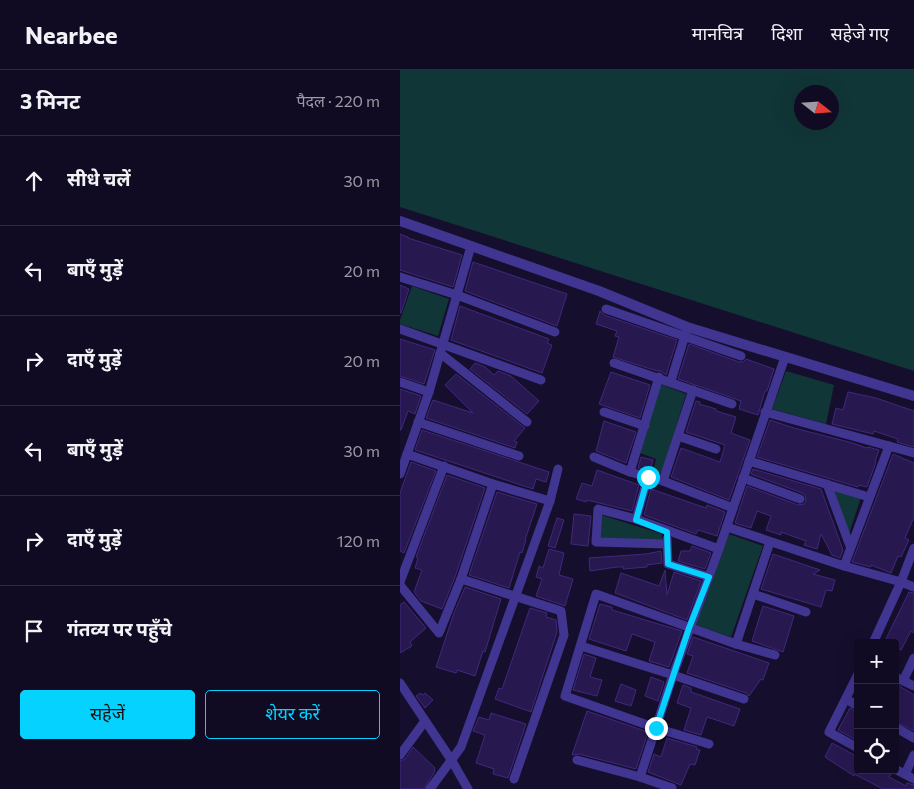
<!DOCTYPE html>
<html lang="hi">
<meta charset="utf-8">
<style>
:root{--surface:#100a22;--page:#1e182f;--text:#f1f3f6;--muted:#9c9aa5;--line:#302b40;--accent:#06d2ff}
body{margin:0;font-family:Commissioner,"Noto Sans Devanagari",sans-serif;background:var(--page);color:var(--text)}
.controls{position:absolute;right:15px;bottom:15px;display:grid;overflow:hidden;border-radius:5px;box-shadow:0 5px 20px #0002}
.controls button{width:45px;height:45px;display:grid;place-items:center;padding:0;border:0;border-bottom:1px solid var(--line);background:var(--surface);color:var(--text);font:25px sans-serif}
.compass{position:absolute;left:394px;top:15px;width:45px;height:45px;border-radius:50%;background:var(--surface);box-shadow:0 5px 20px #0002;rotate:107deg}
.stop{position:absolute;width:15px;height:15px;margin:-11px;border:4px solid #06d2ff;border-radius:50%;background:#fff}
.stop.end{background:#06d2ff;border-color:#fff;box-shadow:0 1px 5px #0008}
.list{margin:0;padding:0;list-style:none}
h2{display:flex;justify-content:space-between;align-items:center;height:65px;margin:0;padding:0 20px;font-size:21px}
h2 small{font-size:16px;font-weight:400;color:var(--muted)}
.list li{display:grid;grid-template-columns:32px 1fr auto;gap:15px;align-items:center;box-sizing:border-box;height:90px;padding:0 20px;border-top:1px solid var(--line)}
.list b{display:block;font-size:19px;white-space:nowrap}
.list em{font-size:16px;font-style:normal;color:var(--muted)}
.actions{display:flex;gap:10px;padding:15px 20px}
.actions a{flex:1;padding:11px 0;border:1px solid var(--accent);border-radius:5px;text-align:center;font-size:18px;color:var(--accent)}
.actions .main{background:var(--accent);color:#111}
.icon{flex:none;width:28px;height:28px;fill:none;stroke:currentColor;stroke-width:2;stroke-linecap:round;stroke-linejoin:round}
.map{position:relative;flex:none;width:514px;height:719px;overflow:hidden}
header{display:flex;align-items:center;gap:30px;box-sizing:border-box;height:70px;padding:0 25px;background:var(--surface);border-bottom:1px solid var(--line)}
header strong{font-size:24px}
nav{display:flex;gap:28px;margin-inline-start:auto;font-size:18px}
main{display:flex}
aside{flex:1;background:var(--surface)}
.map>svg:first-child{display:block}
.green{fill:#113637;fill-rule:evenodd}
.building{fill:#281850;stroke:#40287e}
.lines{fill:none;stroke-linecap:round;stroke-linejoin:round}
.minor{stroke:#403590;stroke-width:9}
.tertiary{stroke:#403590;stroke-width:10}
.route{stroke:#06d2ff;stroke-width:6}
</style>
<header>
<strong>Nearbee</strong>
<nav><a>मानचित्र</a><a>दिशा</a><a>सहेजे गए</a></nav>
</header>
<main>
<aside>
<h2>3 मिनट<small>पैदल · 220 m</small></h2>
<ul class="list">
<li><svg class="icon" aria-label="ahead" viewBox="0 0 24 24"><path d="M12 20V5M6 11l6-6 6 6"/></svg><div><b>सीधे चलें</b></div><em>30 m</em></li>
<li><svg class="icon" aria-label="left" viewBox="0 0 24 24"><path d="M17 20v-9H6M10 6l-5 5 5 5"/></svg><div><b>बाएँ मुड़ें</b></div><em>20 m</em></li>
<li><svg class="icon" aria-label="right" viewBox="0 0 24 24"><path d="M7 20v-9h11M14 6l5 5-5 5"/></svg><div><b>दाएँ मुड़ें</b></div><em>20 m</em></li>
<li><svg class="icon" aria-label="left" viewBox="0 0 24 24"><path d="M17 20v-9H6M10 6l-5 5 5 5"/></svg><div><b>बाएँ मुड़ें</b></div><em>30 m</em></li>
<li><svg class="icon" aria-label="right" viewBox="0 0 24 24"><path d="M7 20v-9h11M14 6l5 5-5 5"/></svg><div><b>दाएँ मुड़ें</b></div><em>120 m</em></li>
<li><svg class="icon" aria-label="arrive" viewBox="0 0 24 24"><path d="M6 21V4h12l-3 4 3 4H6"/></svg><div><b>गंतव्य पर पहुँचे</b></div></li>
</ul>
<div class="actions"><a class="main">सहेजें</a><a>शेयर करें</a></div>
</aside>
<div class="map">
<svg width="514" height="719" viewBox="0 0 514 719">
<rect width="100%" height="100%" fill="#160e2d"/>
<!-- green -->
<g class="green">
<path d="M0,0H514V301L0,137ZM402,22H432V52H402Z"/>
<path d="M12,216L49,229L38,266L0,254V250Z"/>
<path d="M386,301L434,315L426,354L372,339Z"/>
<path d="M260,314L286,324L262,403L253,402L256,389L240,383Z"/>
<path d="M432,418L461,427L448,467Z"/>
<path d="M201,445L262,464V471L199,469Z"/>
<path d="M329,464L363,476L331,567L296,555Z"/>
</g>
<!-- building -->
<g class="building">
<path d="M0,164L8,167V168L62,185L53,217L0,200Z"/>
<path d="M73,192L167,224L157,256L65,221Z"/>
<path d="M0,215L9,219L1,243H0Z"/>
<path d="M60,236L149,269L147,273L152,275L142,303L51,270Z"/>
<path d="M200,241L204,245L277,270L266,305L261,301H257L213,287L219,267L215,266L217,261L196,254Z"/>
<path d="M0,269L35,280L24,314L0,306Z"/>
<path d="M289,274L339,292H343L346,289L374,299L367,321H365L358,345L339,339L341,331L278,309Z"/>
<path d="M75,293L85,297L94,305L98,301L111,306L139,331L127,344L70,299Z"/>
<path d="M211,302L250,315L240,348L199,334Z"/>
<path d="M56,304L125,358L114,371L117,372L115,378L26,348L33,330L73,343L45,315Z"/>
<path d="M0,319L21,326L15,344L8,341L1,360H0Z"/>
<path d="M448,322L476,328L514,341V377L497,372L498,369L474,361L473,364L432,354L436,338L443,340Z"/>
<path d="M296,331L300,332L299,334L316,339V341L336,347L331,363L350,370L329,430L271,407L281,378L320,392L325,375L286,362Z"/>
<path d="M370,350L394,358L449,372L467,378L468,377L479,380L475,392H476L467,417L459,415L458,417L357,387Z"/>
<path d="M204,351L236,362L226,393L196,381Z"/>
<path d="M22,360L149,402L146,412L136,409L133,419L15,380Z"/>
<path d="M493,384L514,393V447L505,468L509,470L501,487L498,486L491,503L471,495V497L452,492Z"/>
<path d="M241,387L253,390L250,401L238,398Z"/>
<path d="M11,392L36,401L4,483L0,481V423Z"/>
<path d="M353,399L421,419L443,480L440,488L432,485L421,464L417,479L404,475L406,471L381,462V465L366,460L371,446L357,441L351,458L335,453L347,416L398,435L404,434L406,431L405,425L402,423L351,404Z"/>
<path d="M197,400L239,415L232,441L187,430L186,432L176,429L182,413L192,416Z"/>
<path d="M47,405L85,418L55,507L42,539L21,531L14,522L22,500L15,498L18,488L16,487Z"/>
<path d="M251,419L306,438L307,435L325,442L317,466L298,460L296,464L244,445Z"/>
<path d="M97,422L137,434L125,470H126L122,483L120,482L109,518L69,505Z"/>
<path d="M174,444L191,446L188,476L171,474Z"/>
<path d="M157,448L164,450L155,478L148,476Z"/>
<path d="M292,476L311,483L305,499L278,491L281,481H290Z"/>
<path d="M149,479L164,483L159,505L173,509L165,536L136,526L142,509L136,507L139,496L143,498Z"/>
<path d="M261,481L262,493L247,495V497L223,499L224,497H217L190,501L189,488L246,484Z"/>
<path d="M373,484L420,500L413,504L435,510L432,521L426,520L421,537L361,519Z"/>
<path d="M265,500L267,525L274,502L301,511L287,550L215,523L221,503L259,516Z"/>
<path d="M65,517L101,529L85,582L83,581L75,606L57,600L56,603L36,597L54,543Z"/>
<path d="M509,522L514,523V563L511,561L501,580L495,577V573H484Z"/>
<path d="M4,532L26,558L10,572L12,576L0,583V535Z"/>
<path d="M200,534L212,537V540L282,561L269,597L249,591L255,572L232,564L226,581L189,569Z"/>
<path d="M363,536L394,546L383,582L352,571Z"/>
<path d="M130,538L147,543L146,547L156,550L157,562L131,642L95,629L99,618L102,619Z"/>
<path d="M293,567L369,593L363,610L361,609L349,626L346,623L287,603L293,586L287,584Z"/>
<path d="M184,584L196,588L190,607L202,610L197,626L173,620Z"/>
<path d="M251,607L264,612L258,631L245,626Z"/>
<path d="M221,614L236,620L231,636L215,631Z"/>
<path d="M283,615L291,618V622L340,639L334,656L307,647L301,665L284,660L291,638L277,633Z"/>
<path d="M498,615L514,625V661L495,651V619Z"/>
<path d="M20,623L23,625L25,623L33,630L25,638L16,626Z"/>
<path d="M450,638L458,643V671L438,660Z"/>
<path d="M187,641L248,662L236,699L179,684L172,685Z"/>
<path d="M91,643L126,654L108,708L93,704L94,699L76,693L85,665L73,661L79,647L89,650Z"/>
<path d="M267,668L297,677L296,679L300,680L295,695L290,694L281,715L248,702L254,684L261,687Z"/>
<path d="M432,673L458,687V700H484L491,704L489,707L506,716L507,713L514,715V719H483L454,704V706L425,687Z"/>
<path d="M13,677L35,698L34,700L35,701L24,719H0V691L5,689Z"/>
</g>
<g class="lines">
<!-- minor -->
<g class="minor">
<path d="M0,207L57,225L155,262"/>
<path d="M206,239L341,286"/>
<path d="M0,259L141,310"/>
<path d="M40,283L127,352"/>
<path d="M214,293L332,334"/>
<path d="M271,311L286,262"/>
<path d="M0,312L29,322"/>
<path d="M204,342L245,356"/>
<path d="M365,342L514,383"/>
<path d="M18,352L119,386"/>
<path d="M278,366L316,379"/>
<path d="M7,384L93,414L150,431"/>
<path d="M194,387L230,402L263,411L333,438"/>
<path d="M349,391L469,427"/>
<path d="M230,402L259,307"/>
<path d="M0,404L29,322L71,176"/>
<path d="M343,408L400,429"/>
<path d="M263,411L293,320"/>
<path d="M427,414L450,476"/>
<path d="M236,449L248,407"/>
<path d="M327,457L444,496L501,512L514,517"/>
<path d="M267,469L268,494L309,507"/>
<path d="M267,474L196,472L198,439L236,449L319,479"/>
<path d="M444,496L489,376"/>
<path d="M61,509L161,541L164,565L114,709"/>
<path d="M0,512L44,396"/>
<path d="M0,515L39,563L61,509L93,414"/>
<path d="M353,524L406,542"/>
<path d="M473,573L501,512L514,478"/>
<path d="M336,574L370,472"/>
<path d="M181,576L273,605L344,629"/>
<path d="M458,604L429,662L458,678"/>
<path d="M495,607L514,616"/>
<path d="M503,611L514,588"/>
<path d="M0,613L52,691L68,719"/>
<path d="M446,629L458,636"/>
<path d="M495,657L514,668"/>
<path d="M309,674L256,658L165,626L196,524L336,574L375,585"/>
<path d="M0,685L25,651"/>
<path d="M177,690L240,707L272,718"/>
<path d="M495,699L514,709"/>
<path d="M505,704L514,685"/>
<path d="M240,707L273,605L319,479L385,287"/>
<path d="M30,719L61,677L150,431L158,399"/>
</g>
<!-- tertiary -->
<path class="tertiary" d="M0,151L199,221L287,257L514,326"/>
</g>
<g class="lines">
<!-- route -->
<path class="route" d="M248,407L236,450L267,462L268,494L309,507L289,558L256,658"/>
</g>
</svg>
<div class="controls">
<button>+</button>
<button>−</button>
<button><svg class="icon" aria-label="locate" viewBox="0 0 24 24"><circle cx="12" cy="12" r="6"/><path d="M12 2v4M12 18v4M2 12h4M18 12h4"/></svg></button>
</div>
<svg class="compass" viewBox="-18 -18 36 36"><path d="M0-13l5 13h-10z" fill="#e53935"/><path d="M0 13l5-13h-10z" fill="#9c9aa5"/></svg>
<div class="stop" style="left:248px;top:407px"></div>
<div class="stop end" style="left:256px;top:658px"></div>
</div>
</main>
